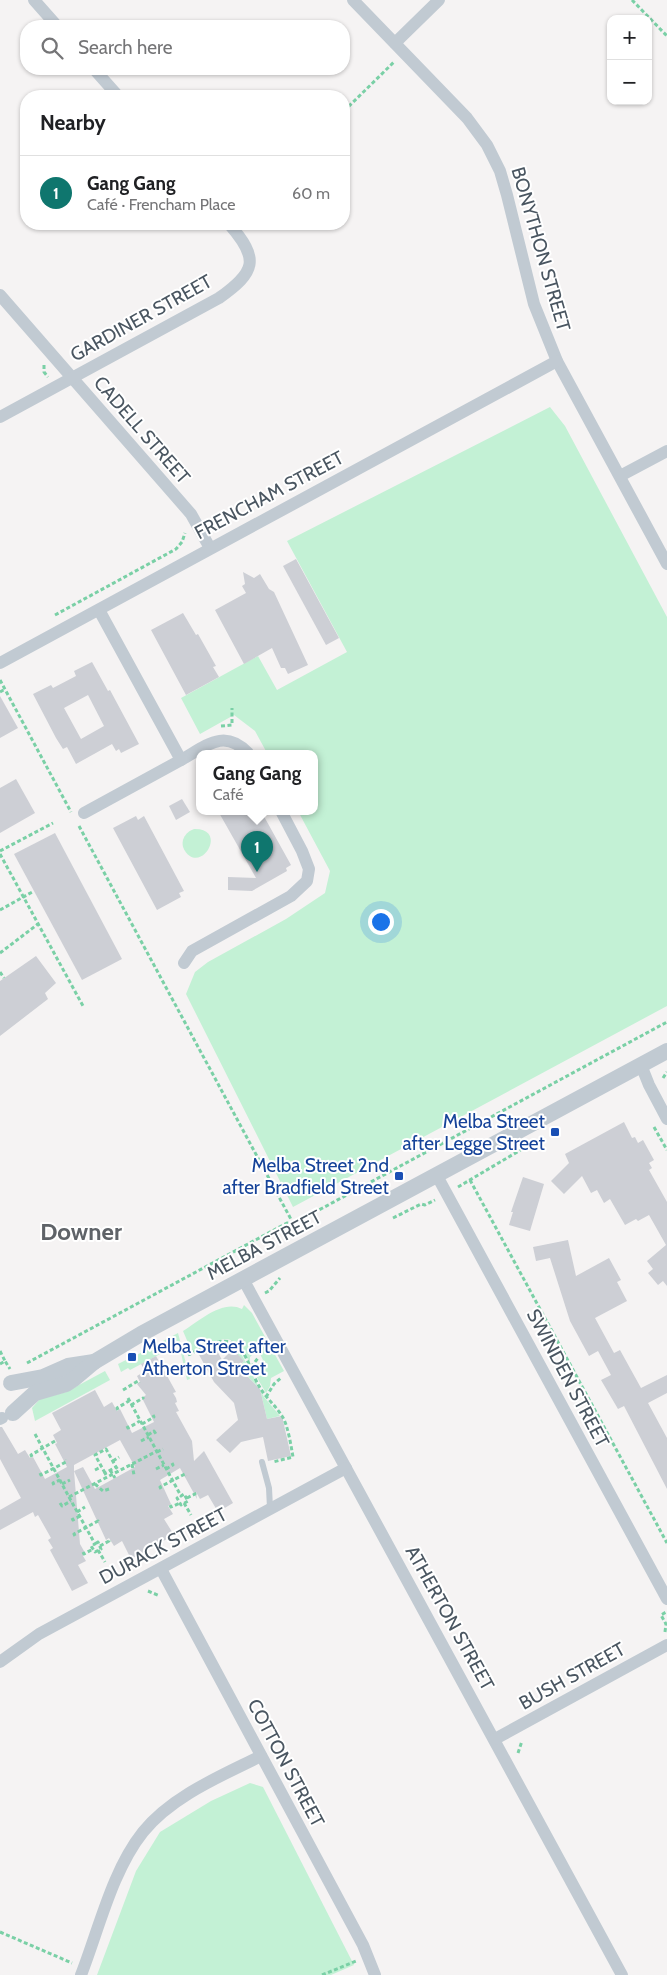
<!DOCTYPE html>
<meta charset="utf-8">
<style>
:root{--surface:#fff;--page:#f6f6f6;--text:#202124;--muted:#757577;--line:#e0e0e0;--accent:#0f766e}
body{margin:0;font-family:Cabin,sans-serif;background:var(--page);color:var(--text)}
.controls{position:absolute;right:15px;top:15px;display:grid;overflow:hidden;border-radius:10px;box-shadow:0 1px 4px #0004}
.controls button{width:45px;height:45px;display:grid;place-items:center;padding:0;border:0;border-bottom:1px solid var(--line);background:var(--surface);color:var(--text);font:25px sans-serif}
.you{position:absolute;left:380px;top:921px;width:18px;height:18px;margin:-12px;border:4px solid #fff;border-radius:50%;background:#1a73e8;box-shadow:0 0 0 8px #1a73e833}
.badge{display:grid;place-items:center;width:32px;height:32px;border-radius:50%;background:var(--accent);color:#fff;font-size:16px;font-weight:700}
.pin{position:absolute;translate:-50% -41px;filter:drop-shadow(0 1px 2px #0008)}
.pin::after{content:'';position:absolute;top:26px;width:18px;height:15px;background:inherit;clip-path:polygon(0 0,100% 0,50% 100%)}
.popup{position:absolute;left:196px;top:750px;width:122px;height:65px;box-sizing:border-box;display:grid;place-content:center;border-radius:10px;background:var(--surface);filter:drop-shadow(0 1px 4px #0005);font-size:16px;white-space:nowrap;color:var(--muted)}
.popup b{font-size:19px;color:var(--text)}
.popup::after{content:'';position:absolute;left:50%;top:100%;margin-left:-10px;border:10px solid transparent;border-top-color:var(--surface)}
.list{margin:0;padding:0;list-style:none}
h2{display:flex;justify-content:space-between;align-items:center;height:65px;margin:0;padding:0 20px;font-size:21px}
h2 small{font-size:16px;font-weight:400;color:var(--muted)}
.list li{display:grid;grid-template-columns:32px 1fr auto;gap:15px;align-items:center;box-sizing:border-box;height:75px;padding:0 20px;border-top:1px solid var(--line)}
.list b{display:block;font-size:19px;white-space:nowrap}
.list p{margin:0;font-size:16px;white-space:nowrap;color:var(--muted)}
.list em{font-size:16px;font-style:normal;color:var(--muted)}
.icon{flex:none;width:28px;height:28px;fill:none;stroke:currentColor;stroke-width:2;stroke-linecap:round;stroke-linejoin:round}
.map{position:relative;flex:none;width:667px;height:1975px;overflow:hidden}
.search{position:absolute;background:var(--surface);box-shadow:0 1px 4px #0004;left:20px;top:20px;width:330px;height:55px;display:flex;align-items:center;gap:12px;box-sizing:border-box;padding:0 18px;border-radius:20px;color:var(--muted);font-size:19px}
.panel{position:absolute;background:var(--surface);box-shadow:0 1px 4px #0004;left:20px;top:90px;width:330px;height:140px;border-radius:20px}
.map>svg:first-child{display:block}
.green{fill:#c3f1d5}
.building{fill:#cdcfd5;fill-rule:evenodd}
.lines{fill:none;stroke-linecap:round;stroke-linejoin:round}
.path{stroke:#7ad0a6;stroke-width:3;stroke-dasharray:4 2.5;stroke-linecap:butt}
.service{stroke:#c1cad2;stroke-width:6}
.minor{stroke:#c1cad2;stroke-width:12}
.tertiary{stroke:#c1cad2;stroke-width:16}
.transit-dot{fill:#1a4fb4;stroke:#fff;stroke-width:2}
.labels{text-anchor:middle;dominant-baseline:central;stroke-width:4;stroke-linejoin:round;paint-order:stroke}
.street-label{font-size:19px;fill:#4a5661;stroke:#fff}
.transit-label{font-size:19px;fill:#164399;stroke:#fff;text-anchor:end}
.district-label{font-size:24px;font-weight:bold;fill:#5f6368;stroke:#fff}
</style>
<div class="map">
<svg width="667" height="1975" viewBox="0 0 667 1975">
<rect width="100%" height="100%" fill="#f5f3f3"/>
<!-- green -->
<g class="green">
<path d="M550,407L565,426L667,617V1006L293,1207L186,994L195,972L208,962L286,919L325,893L330,871L298,811H314V753H267L255,731L234,715L200,734L181,698L258,656L277,690L347,652L287,541Z"/>
<path d="M194,829C229,828 201,875 185,851C179,842 185,832 194,829Z"/>
<path d="M244,1305L252,1313L284,1371L271,1378L270,1386L266,1393L252,1369L263,1360L260,1354H253L250,1357V1364C235,1328 220,1338 192,1352L183,1331C199,1321 223,1299 242,1309Z"/>
<path d="M178,1333L190,1379L187,1380L179,1344L130,1370L128,1368L121,1372L118,1364L126,1360L128,1362L132,1360L131,1358Z"/>
<path d="M222,1342L235,1345L243,1357L264,1397L280,1416L267,1419L260,1389L238,1367L244,1361L227,1345L220,1343Z"/>
<path d="M105,1371L110,1380L35,1421L32,1408L40,1399L66,1392Z"/>
<path d="M250,1783L263,1787L354,1965L331,1975H97L136,1871L160,1832L211,1801Z"/>
</g>
<!-- building -->
<g class="building">
<path d="M296,559L339,638L326,645L283,566Z"/>
<path d="M243,572L254,578L260,574L269,589L274,592L308,665L288,674L285,668H281L272,648L244,664L215,610L246,593L242,586L245,584Z"/>
<path d="M183,613L196,635L198,634L216,666L213,667L219,677L186,695L151,630Z"/>
<path d="M92,662L108,691L110,690L139,744L121,753L119,749L116,751L112,744L76,764L67,747L63,749L56,738L33,694L51,685L53,688L76,676L74,671ZM88,695L104,726L81,739L64,708Z"/>
<path d="M0,696L18,728L0,738Z"/>
<path d="M16,779L35,813L0,833V788Z"/>
<path d="M182,799L190,812L176,820L169,806Z"/>
<path d="M218,811H261L291,865L286,868L287,871L252,891L228,890V877L256,878Z"/>
<path d="M136,816L138,820L144,816L184,891L179,893L181,897L157,910L113,828Z"/>
<path d="M55,833L122,959L82,980L14,854Z"/>
<path d="M36,956L56,983L45,993L48,999L0,1036V981Z"/>
<path d="M624,1122L632,1138L635,1137L638,1143L643,1140L654,1160L649,1163L652,1168L649,1170L667,1202V1286L663,1281L658,1285L648,1273L653,1269L647,1261L666,1245L649,1215L638,1221L636,1219L625,1225L610,1199L604,1203L597,1190L591,1193L582,1176L564,1194L551,1181L569,1163L565,1154Z"/>
<path d="M523,1177L544,1184L530,1231L509,1225L513,1212H511Z"/>
<path d="M568,1240L576,1276L609,1258L621,1280L617,1282L627,1301L595,1318L614,1353L620,1350L641,1388L667,1375V1393L648,1403L667,1438V1489L624,1406L618,1409L601,1380L611,1375L598,1351L589,1356L570,1321L550,1258L536,1261L533,1247Z"/>
<path d="M214,1345L222,1360L233,1349L244,1361L238,1367L260,1389L267,1419L282,1416L291,1456L268,1461L263,1437L241,1442L230,1453L216,1440L238,1420L234,1403L214,1382L198,1353Z"/>
<path d="M156,1356L176,1392L173,1393L176,1398L177,1402L175,1403L179,1411L176,1412L192,1441L194,1461L204,1451L233,1503L218,1512L208,1495L200,1499L196,1492L197,1499L180,1468L160,1480L171,1504L168,1506L173,1514L164,1519L174,1535L131,1559L122,1541L114,1546L109,1538L106,1540L74,1471L80,1544L84,1551L83,1556L86,1561L78,1565L88,1583L72,1591L50,1550L53,1548L48,1540L51,1538L38,1515L35,1517L33,1512L0,1530V1510L21,1498L0,1459V1427H2L18,1454L25,1450L30,1458L33,1457L45,1479L67,1467L55,1444L57,1443L53,1435L61,1430L52,1413L95,1390L104,1407L112,1402L117,1411L120,1409L132,1433L154,1422L142,1398L146,1395L137,1384L140,1382L137,1376L145,1371L141,1364ZM120,1440L135,1467L95,1489L83,1467L74,1471V1465Z"/>
</g>
<g class="lines">
<!-- path -->
<g class="path">
<path d="M632,0L667,36"/>
<path d="M344,111L395,61"/>
<path d="M44,365V372L48,377"/>
<path d="M55,615L176,549L182,542L185,533"/>
<path d="M0,680L71,812"/>
<path d="M0,692L5,689"/>
<path d="M221,726L232,725V708"/>
<path d="M79,826L293,1223"/>
<path d="M0,851L53,823"/>
<path d="M0,854L83,1006"/>
<path d="M0,910L34,891"/>
<path d="M0,953L38,924"/>
<path d="M0,972L4,978"/>
<path d="M663,1078L667,1072"/>
<path d="M654,1127L667,1150"/>
<path d="M470,1180L667,1543"/>
<path d="M458,1187L534,1142"/>
<path d="M393,1218L421,1204L425,1205L435,1200"/>
<path d="M265,1293L269,1291L280,1278"/>
<path d="M0,1351L5,1361"/>
<path d="M188,1355C201,1349 216,1338 231,1342C245,1345 252,1375 259,1386C265,1397 276,1406 282,1416C288,1425 291,1446 293,1457L273,1462"/>
<path d="M27,1363L287,1223L293,1224L667,1022"/>
<path d="M0,1364L5,1361L10,1369"/>
<path d="M251,1367L258,1358"/>
<path d="M123,1390L138,1381L139,1383"/>
<path d="M266,1397L274,1384L282,1377"/>
<path d="M128,1398L181,1496L184,1494L188,1501L181,1505L177,1498L181,1496"/>
<path d="M131,1405L143,1398L144,1399"/>
<path d="M118,1410L117,1408L129,1401"/>
<path d="M142,1424L154,1417L153,1415"/>
<path d="M127,1426L128,1428L140,1421"/>
<path d="M35,1434L69,1497L157,1451"/>
<path d="M148,1435L154,1431L156,1434"/>
<path d="M141,1441L149,1437"/>
<path d="M157,1452L163,1449"/>
<path d="M32,1457L31,1455L55,1441L56,1443"/>
<path d="M113,1461L119,1457"/>
<path d="M132,1464L134,1475"/>
<path d="M156,1469L164,1465"/>
<path d="M166,1469L173,1465L172,1463"/>
<path d="M95,1470L101,1467"/>
<path d="M110,1470L115,1478"/>
<path d="M40,1473L41,1475L66,1462L65,1460"/>
<path d="M105,1473L95,1455L106,1449L116,1467"/>
<path d="M106,1475L105,1473L116,1467L119,1471"/>
<path d="M62,1484L70,1480"/>
<path d="M95,1484L103,1491L109,1489"/>
<path d="M54,1485L53,1483L60,1480"/>
<path d="M161,1489L160,1487L185,1474L186,1476"/>
<path d="M69,1497L95,1544L91,1546L95,1552L101,1549L98,1542L95,1544"/>
<path d="M187,1498L195,1494L194,1492"/>
<path d="M60,1503L62,1506L71,1501"/>
<path d="M184,1503L191,1515"/>
<path d="M170,1505L171,1507L180,1503"/>
<path d="M77,1512L85,1507"/>
<path d="M72,1518L73,1520L80,1516"/>
<path d="M75,1536L74,1534L98,1521L99,1523"/>
<path d="M100,1546L109,1541L108,1539"/>
<path d="M98,1550L105,1562"/>
<path d="M83,1552L84,1554L93,1549"/>
<path d="M148,1591L160,1596"/>
<path d="M665,1632L666,1624L661,1615L666,1612"/>
<path d="M518,1753L522,1741"/>
<path d="M0,1932L72,1963"/>
<path d="M322,1975L356,1961"/>
</g>
<!-- service -->
<path class="service" d="M262,1462L269,1488L270,1508"/>
<!-- minor -->
<g class="minor">
<path d="M34,0L57,26"/>
<path d="M353,0L467,118L487,145L500,171L507,195L534,304L557,361L667,564"/>
<path d="M395,43L439,0"/>
<path d="M94,69L118,96"/>
<path d="M0,295L191,514L210,548"/>
<path d="M0,417L219,298C256,272 260,259 229,224"/>
<path d="M620,476L667,451"/>
<path d="M99,610L181,760C206,746 224,728 248,753"/>
<path d="M0,663L557,361"/>
<path d="M84,813L181,760"/>
<path d="M184,963L192,951L291,896L307,881L309,869L302,851L281,811"/>
<path d="M641,1065L649,1085L667,1119"/>
<path d="M436,1174L667,1599"/>
<path d="M243,1279L622,1975"/>
<path d="M0,1419L2,1418"/>
<path d="M161,1569L363,1945L375,1975"/>
<path d="M0,1662L39,1634L346,1468"/>
<path d="M495,1739L667,1645"/>
<path d="M81,1975C99,1929 112,1871 143,1832C172,1796 221,1776 261,1756"/>
</g>
<!-- tertiary -->
<g class="tertiary">
<path d="M11,1383L43,1377L68,1366L94,1362"/>
<path d="M13,1413L35,1393L66,1384L75,1378L94,1362L141,1334L667,1051"/>
</g>
</g>
<!-- markers -->
<g class="transit-dot">
<rect x="550" y="1127" width="10" height="10" rx="2.5"/>
<rect x="394" y="1171" width="10" height="10" rx="2.5"/>
<rect x="127" y="1352" width="10" height="10" rx="2.5"/>
</g>
<g class="labels">
<!-- street labels -->
<g class="street-label">
<text transform="translate(541 249) rotate(74)">BONYTHON STREET</text>
<text transform="translate(141 318) rotate(-29)">GARDINER STREET</text>
<text transform="translate(142 430) rotate(49)">CADELL STREET</text>
<text transform="translate(269 495) rotate(-28)">FRENCHAM STREET</text>
<text transform="translate(264 1245) rotate(-28)">MELBA STREET</text>
<text transform="translate(568 1378) rotate(62)">SWINDEN STREET</text>
<text transform="translate(163 1546) rotate(-28)">DURACK STREET</text>
<text transform="translate(450 1618) rotate(61)">ATHERTON STREET</text>
<text transform="translate(572 1676) rotate(-29)">BUSH STREET</text>
<text transform="translate(286 1763) rotate(62)">COTTON STREET</text>
</g>
<!-- transit labels -->
<g class="transit-label">
<text x="545" y="1121">Melba Street<tspan x="545" dy="22">after Legge Street</tspan></text>
<text x="389" y="1165">Melba Street 2nd<tspan x="389" dy="22">after Bradfield Street</tspan></text>
<text x="142" y="1346" text-anchor="start">Melba Street after<tspan x="142" dy="22">Atherton Street</tspan></text>
</g>
<!-- district labels -->
<g class="district-label">
<text x="81" y="1231">Downer</text>
</g>
</g>
</svg>
<div class="controls">
<button>+</button>
<button>−</button>
</div>
<div class="you"></div>
<div class="pin badge" style="left:257px;top:872px">1</div>
<div class="popup"><b>Gang Gang</b>Café</div>
<div class="search"><svg class="icon" aria-label="search" viewBox="0 0 24 24"><circle cx="10" cy="10" r="6"/><path d="M15 15l6 6"/></svg>Search here</div>
<section class="panel">
<h2>Nearby<small></small></h2>
<ul class="list">
<li><span class="badge">1</span><div><b>Gang Gang</b><p>Café · Frencham Place</p></div><em>60 m</em></li>
</ul>
</section>
</div>
